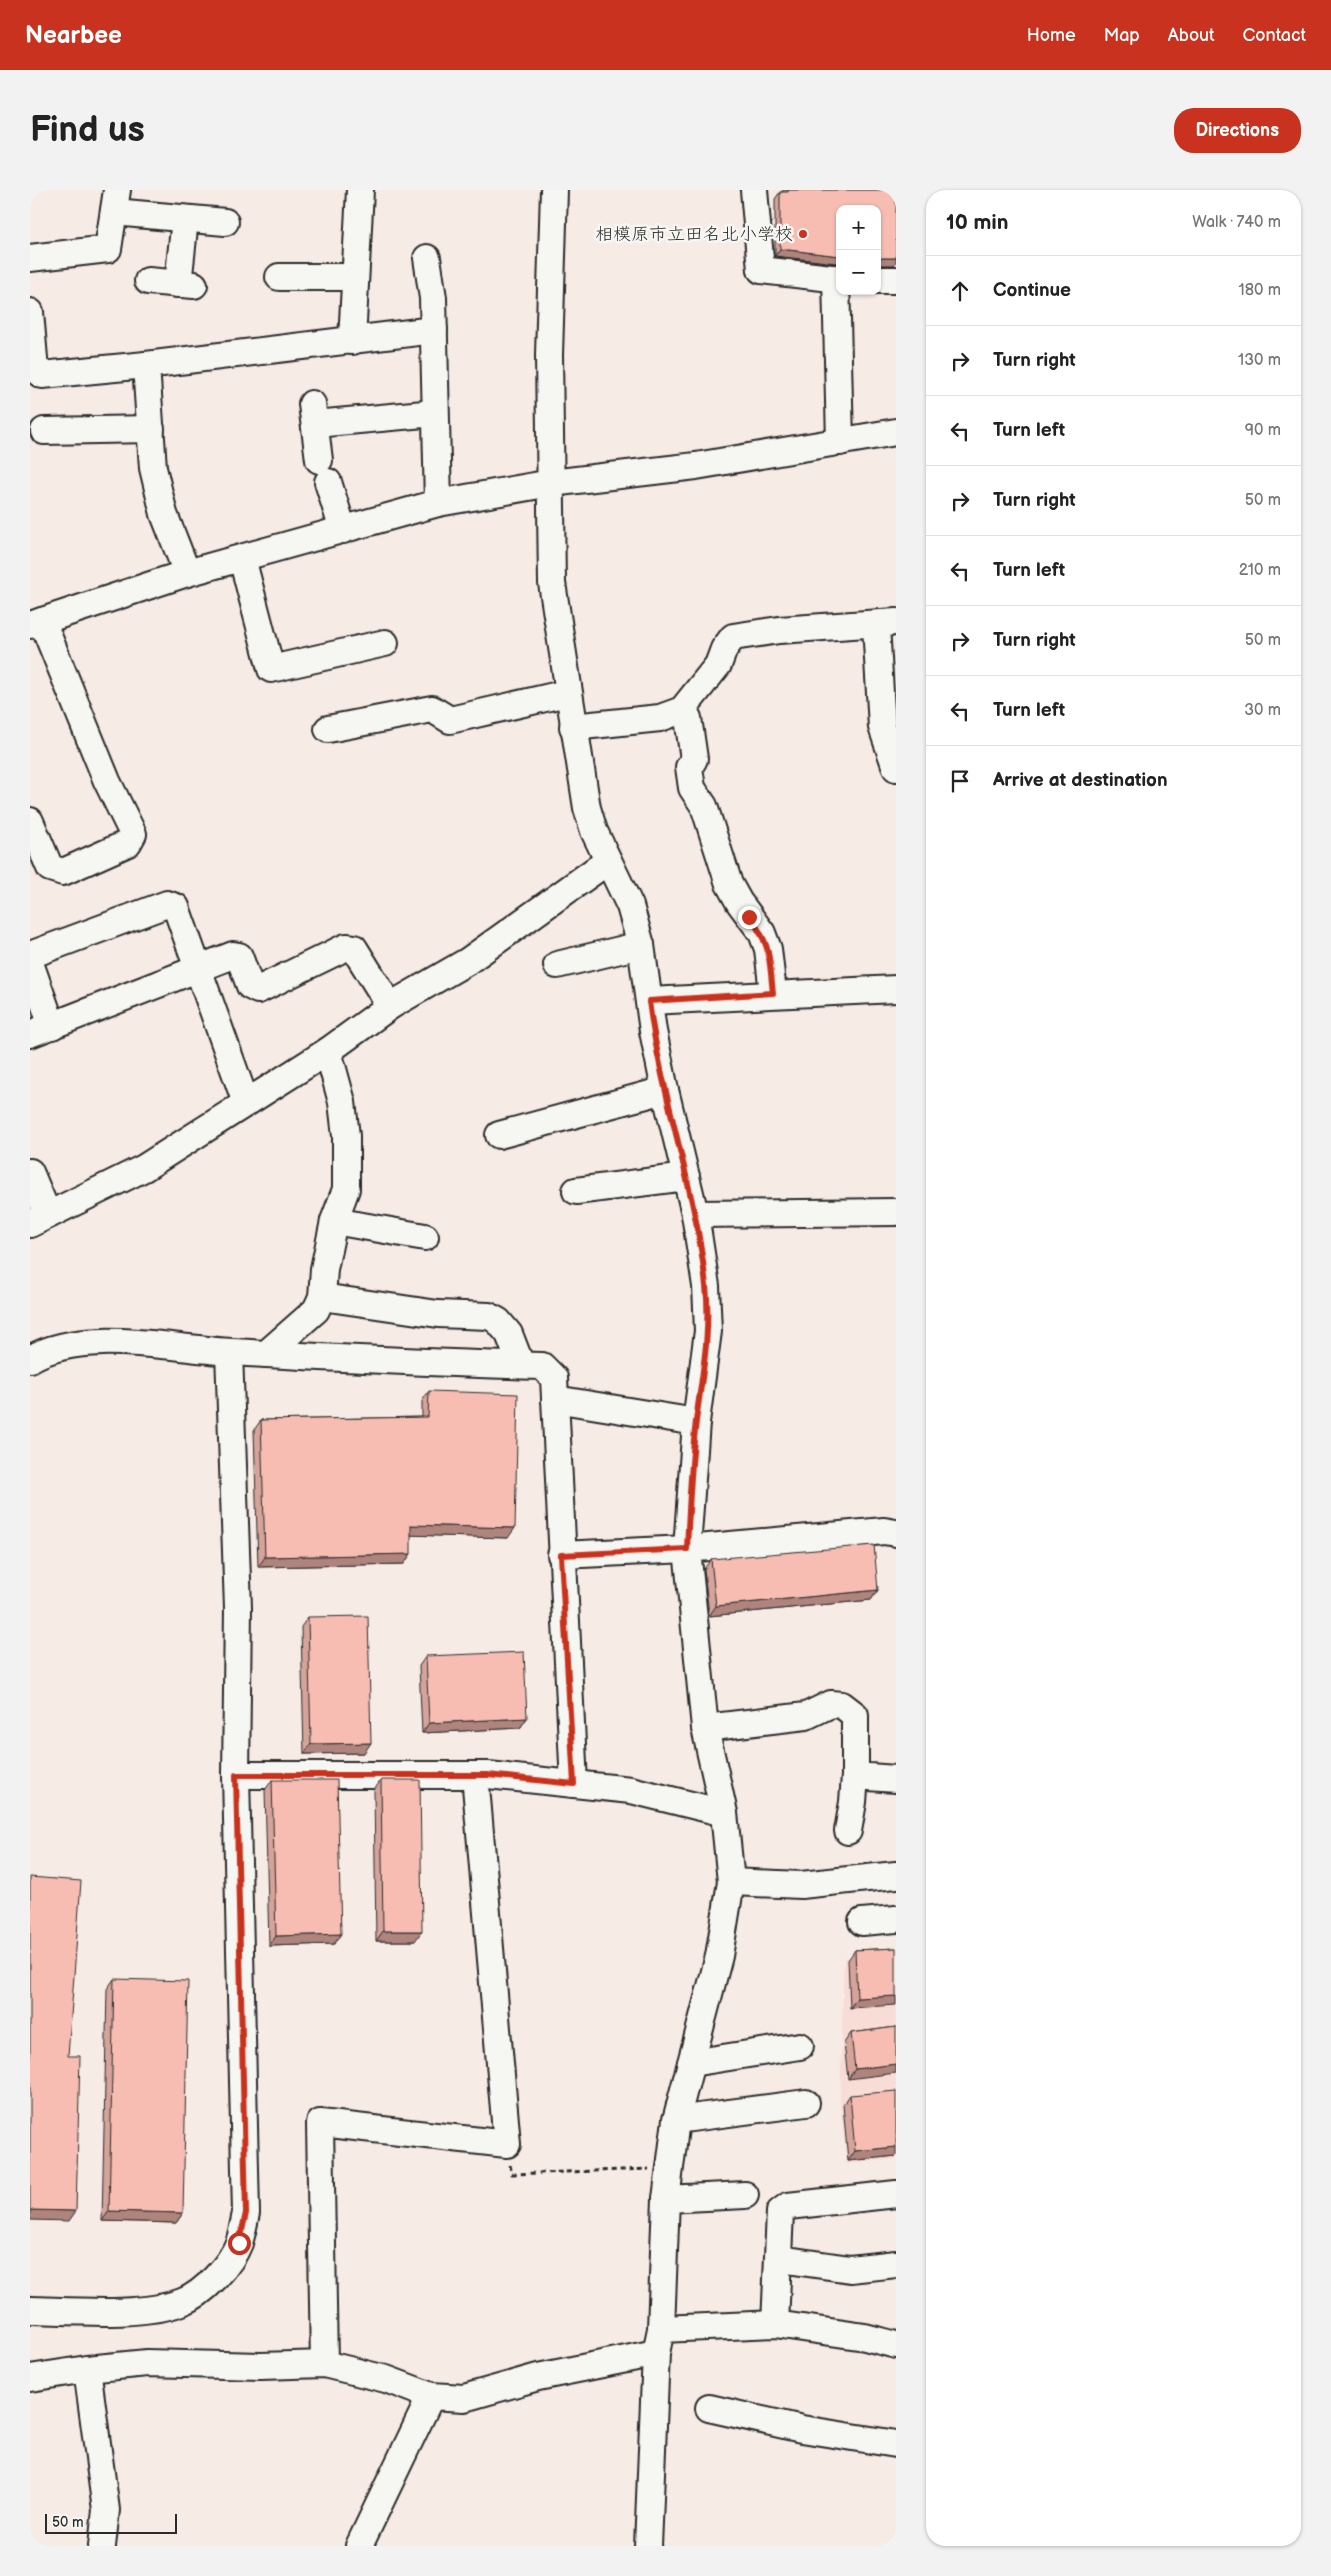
<!DOCTYPE html>
<meta charset="utf-8">
<style>
:root{--surface:#fff;--page:#f2f2f2;--text:#222;--muted:#767676;--line:#e0e0e0;--accent:#c8321e}
body{margin:0;font-family:"Balsamiq Sans","Klee One",sans-serif;background:var(--page);color:var(--text)}
.controls{position:absolute;right:15px;top:15px;display:grid;overflow:hidden;border-radius:10px;box-shadow:0 1px 4px #0004}
.controls button{width:45px;height:45px;display:grid;place-items:center;padding:0;border:0;border-bottom:1px solid var(--line);background:var(--surface);color:var(--text);font:25px sans-serif}
.scale{position:absolute;left:15px;bottom:12px;width:132px;box-sizing:border-box;padding-left:5px;border:2px solid #2b2b2b;border-top:0;font-size:14px;line-height:18px;white-space:nowrap;color:#2b2b2b;-webkit-text-stroke:4px #f6f6f2;paint-order:stroke}
.stop{position:absolute;width:15px;height:15px;margin:-11px;border:4px solid #c8321e;border-radius:50%;background:#fff}
.stop.end{background:#c8321e;border-color:#fff;box-shadow:0 1px 5px #0008}
.list{margin:0;padding:0;list-style:none}
h2{display:flex;justify-content:space-between;align-items:center;height:65px;margin:0;padding:0 20px;font-size:21px}
h2 small{font-size:16px;font-weight:400;color:var(--muted)}
.list li{display:grid;grid-template-columns:32px 1fr auto;gap:15px;align-items:center;box-sizing:border-box;height:70px;padding:0 20px;border-top:1px solid var(--line)}
.list b{display:block;font-size:19px;white-space:nowrap}
.list em{font-size:16px;font-style:normal;color:var(--muted)}
.icon{flex:none;width:28px;height:28px;fill:none;stroke:currentColor;stroke-width:2;stroke-linecap:round;stroke-linejoin:round}
.map{position:relative;flex:none;width:866px;height:2356px;overflow:hidden;border-radius:20px}
header{display:flex;align-items:center;gap:30px;box-sizing:border-box;height:70px;padding:0 25px;background:var(--accent);color:#fff}
header strong{font-size:24px}
nav{display:flex;gap:28px;margin-inline-start:auto;font-size:18px}
.intro{display:flex;align-items:center;justify-content:space-between;box-sizing:border-box;height:120px;padding:0 30px}
h1{margin:0;font-size:35px}
.button{padding:12px 22px;border-radius:20px;background:var(--accent);color:#fff;font-size:18px;font-weight:700}
main{display:flex;gap:30px;padding:0 30px}
aside{flex:1;background:var(--surface);border-radius:20px;box-shadow:0 1px 4px #0004}
.map>svg:first-child{display:block}
.built{fill:#f7ddd6}
.lines{fill:none;stroke-linecap:round;stroke-linejoin:round}
.minor-casing{stroke:#2b2b2b;stroke-width:30}
.path{stroke:#2b2b2b;stroke-width:3;stroke-dasharray:5 4;stroke-linecap:butt}
.minor{stroke:#f6f6f2;stroke-width:26}
.wall{fill:#d5a399;stroke:#2b2b2b}
.shaded-wall{fill:#ae847d;stroke:#2b2b2b}
.building{fill:#f8bdb2;stroke:#2b2b2b}
.route{stroke:#c8321e;stroke-width:6}
.poi-dot{fill:#c8321e;stroke:#f6f6f2;stroke-width:2}
.labels{text-anchor:middle;dominant-baseline:central;stroke-width:5;stroke-linejoin:round;paint-order:stroke}
.poi-label{font-size:18px;fill:#2b2b2b;stroke:#f6f6f2;text-anchor:end}
</style>
<header>
<strong>Nearbee</strong>
<nav><a>Home</a><a>Map</a><a>About</a><a>Contact</a></nav>
</header>
<div class="intro"><h1>Find us</h1><a class="button">Directions</a></div>
<main>
<div class="map">
<svg width="866" height="2356" viewBox="0 0 866 2356">
<rect width="100%" height="100%" fill="#f6ebe5"/>
<filter id="ink" filterUnits="userSpaceOnUse"><feTurbulence type="fractalNoise" baseFrequency=".02" numOctaves="2"/><feDisplacementMap in="SourceGraphic" scale="10" xChannelSelector="R" yChannelSelector="G"/><feConvolveMatrix kernelMatrix="1 2 1 2 8 2 1 2 1" color-interpolation-filters="sRGB"/></filter>
<g filter="url(#ink)">
<!-- built -->
<path class="built" d="M866,1764V1969L817,1974L810,1911L814,1768Z"/>
<g class="lines">
<!-- minor casing -->
<g class="minor-casing">
<g id="minor">
<path d="M524,0L519,165L522,393L557,618L564,641L600,716L611,755L623,841L635,900L665,1024L676,1096L678,1141L666,1232L657,1359L675,1538L694,1623L701,1692L689,1766L646,1930L636,2009L631,2139L626,2163L618,2356"/>
<path d="M724,0L731,80L810,89"/>
<path d="M84,22L195,32"/>
<path d="M0,68L78,59L87,0"/>
<path d="M397,68L403,108L408,313"/>
<path d="M249,87H325"/>
<path d="M806,88L810,252"/>
<path d="M847,90H866"/>
<path d="M118,91L164,95"/>
<path d="M148,94L155,29"/>
<path d="M0,122L5,180L12,185L116,175"/>
<path d="M322,151L330,0"/>
<path d="M282,214L289,270"/>
<path d="M285,234L405,223"/>
<path d="M14,241L121,239"/>
<path d="M298,292L313,340"/>
<path d="M212,368L241,479L355,453"/>
<path d="M157,383L134,324L123,278L116,175L404,140"/>
<path d="M0,435L157,383L408,313L521,293L666,276L866,242"/>
<path d="M846,435L852,537L866,578"/>
<path d="M652,520L658,528L664,569L659,577L662,598L674,616L699,694L709,712L732,743L738,759L743,803"/>
<path d="M543,537L630,528L652,520L688,475L694,459L703,447L749,440L866,432"/>
<path d="M298,539L402,519L420,530L537,503"/>
<path d="M0,631L20,678L33,682L98,653L103,644L77,591L12,431"/>
<path d="M0,765L137,714L146,717L216,913"/>
<path d="M0,773L22,836"/>
<path d="M527,775L611,755"/>
<path d="M619,811L866,799"/>
<path d="M0,844L203,765L209,766L220,796L228,800L316,757L324,758L360,816"/>
<path d="M469,945L635,900"/>
<path d="M0,982L18,1025"/>
<path d="M546,1001L656,987"/>
<path d="M665,1024L866,1022"/>
<path d="M304,1031L395,1047"/>
<path d="M0,1034L114,978L298,861L360,816L438,771L578,671"/>
<path d="M292,1107L408,1124L459,1126L468,1131L479,1144L491,1175"/>
<path d="M236,1164L286,1120L292,1107L294,1079L304,1031L316,999V946L312,912L298,861"/>
<path d="M0,1169C53,1137 143,1159 202,1162C305,1168 409,1173 512,1176L524,1188L544,1594"/>
<path d="M525,1209L666,1232"/>
<path d="M531,1365L657,1359L854,1341L866,1343"/>
<path d="M675,1538L776,1526L801,1514L812,1515L825,1525V1586L866,1589"/>
<path d="M206,1585H458L601,1600L694,1623"/>
<path d="M818,1641L823,1612L825,1586"/>
<path d="M701,1692L771,1695L866,1685"/>
<path d="M832,1732L866,1729"/>
<path d="M661,1873L770,1856"/>
<path d="M646,1930L776,1913"/>
<path d="M636,2009L715,2005"/>
<path d="M750,2069L820,2079L866,2074"/>
<path d="M0,2120C44,2121 111,2127 152,2112C174,2104 201,2074 209,2053C212,2043 214,2033 216,2023L206,1585L208,1418L199,1162"/>
<path d="M745,2134L750,2022L758,2016L866,2004"/>
<path d="M631,2139L745,2134L835,2147L866,2155"/>
<path d="M294,2174L290,1933L477,1954L445,1585"/>
<path d="M57,2179L76,2320L72,2356"/>
<path d="M0,2188L57,2179L117,2173L231,2176L294,2174L356,2189L401,2206"/>
<path d="M679,2218L772,2239L866,2254"/>
<path d="M329,2356L401,2206L434,2208L508,2187L626,2163"/>
</g>
</g>
<!-- path -->
<path class="path" d="M480,1975L482,1984L619,1979"/>
<!-- minor -->
<use href="#minor" class="minor"/>
</g>
<!-- wall -->
<g class="wall">
<path d="M753,0H866L864,75L806,73L745,66V9L750,2H752Z"/>
<path d="M399,1201L478,1348L381,1345L374,1374L228,1377L224,1240L231,1230L392,1227V1211Z"/>
<path d="M681,1369L848,1400L841,1410L679,1426L674,1379Z"/>
<path d="M278,1427L334,1563L274,1564L271,1437Z"/>
<path d="M396,1466L497,1528L490,1538L392,1543L389,1476Z"/>
<path d="M242,1590L304,1754L239,1756L235,1600Z"/>
<path d="M351,1590L385,1751H346L344,1600Z"/>
<path d="M866,1758L820,1818L818,1770L825,1760Z"/>
<path d="M84,1789L153,2023L146,2033L72,2031L77,1799Z"/>
<path d="M866,1837L818,1889L814,1853L821,1843Z"/>
<path d="M820,1905L866,1966L818,1971L813,1915Z"/>
</g>
<!-- shaded-wall -->
<g class="shaded-wall">
<path d="M750,59L810,66V74L806,73L745,66Z"/>
<path d="M852,68H866V72L864,75H847V70Z"/>
<path d="M381,1335L485,1338L478,1348L374,1345Z"/>
<path d="M381,1364L374,1374L228,1377L235,1367Z"/>
<path d="M848,1400L841,1410L679,1426L686,1416Z"/>
<path d="M497,1528L490,1538L392,1543L399,1533Z"/>
<path d="M341,1553L334,1563L274,1564L281,1554Z"/>
<path d="M353,1741H392L385,1751H346Z"/>
<path d="M311,1744L304,1754L239,1756L246,1746Z"/>
<path d="M866,1806V1815L820,1818L827,1808Z"/>
<path d="M866,1874V1883L818,1889L825,1879Z"/>
<path d="M866,1957V1966L818,1971L825,1961Z"/>
<path d="M0,2020L46,2021L39,2031L0,2030Z"/>
<path d="M79,2021L153,2023L146,2033L72,2031Z"/>
</g>
<!-- building -->
<g class="building">
<path d="M758,0H866V68H852L847,70V19H810V66L750,59V2H758Z"/>
<path d="M399,1201L488,1204L485,1338L381,1335V1364L235,1367L231,1230L398,1227Z"/>
<path d="M844,1355L848,1400L686,1416L681,1369Z"/>
<path d="M338,1426L341,1553L281,1554L278,1427Z"/>
<path d="M494,1462L497,1528L399,1533L396,1466Z"/>
<path d="M242,1590H307L311,1744L246,1746Z"/>
<path d="M351,1590H390L392,1741H353Z"/>
<path d="M0,1687L51,1691L38,1866H50L46,2021L0,2020Z"/>
<path d="M866,1758V1806L827,1808L825,1760Z"/>
<path d="M84,1789L158,1791L153,2023L79,2021Z"/>
<path d="M866,1837V1874L825,1879L821,1843Z"/>
<path d="M866,1901V1957L825,1961L820,1905Z"/>
</g>
</g>
<g class="lines" filter="url(#ink)">
<!-- route -->
<path class="route" d="M209,2053L216,2023L206,1585H458L544,1594L531,1365L657,1359C659,1316 661,1273 666,1231C672,1185 681,1142 676,1096C666,999 631,907 619,811L743,803C739,770 742,754 719,727"/>
</g>
<!-- markers -->
<circle class="poi-dot" cx="773" cy="44" r="5"/>
<g class="labels">
<!-- poi labels -->
<g class="poi-label">
<text x="763" y="44">相模原市立田名北小学校</text>
</g>
</g>
</svg>
<div class="controls">
<button>+</button>
<button>−</button>
</div>
<div class="scale">50 m</div>
<div class="stop" style="left:209px;top:2053px"></div>
<div class="stop end" style="left:719px;top:727px"></div>
</div>
<aside>
<h2>10 min<small>Walk · 740 m</small></h2>
<ul class="list">
<li><svg class="icon" aria-label="ahead" viewBox="0 0 24 24"><path d="M12 20V5M6 11l6-6 6 6"/></svg><div><b>Continue</b></div><em>180 m</em></li>
<li><svg class="icon" aria-label="right" viewBox="0 0 24 24"><path d="M7 20v-9h11M14 6l5 5-5 5"/></svg><div><b>Turn right</b></div><em>130 m</em></li>
<li><svg class="icon" aria-label="left" viewBox="0 0 24 24"><path d="M17 20v-9H6M10 6l-5 5 5 5"/></svg><div><b>Turn left</b></div><em>90 m</em></li>
<li><svg class="icon" aria-label="right" viewBox="0 0 24 24"><path d="M7 20v-9h11M14 6l5 5-5 5"/></svg><div><b>Turn right</b></div><em>50 m</em></li>
<li><svg class="icon" aria-label="left" viewBox="0 0 24 24"><path d="M17 20v-9H6M10 6l-5 5 5 5"/></svg><div><b>Turn left</b></div><em>210 m</em></li>
<li><svg class="icon" aria-label="right" viewBox="0 0 24 24"><path d="M7 20v-9h11M14 6l5 5-5 5"/></svg><div><b>Turn right</b></div><em>50 m</em></li>
<li><svg class="icon" aria-label="left" viewBox="0 0 24 24"><path d="M17 20v-9H6M10 6l-5 5 5 5"/></svg><div><b>Turn left</b></div><em>30 m</em></li>
<li><svg class="icon" aria-label="arrive" viewBox="0 0 24 24"><path d="M6 21V4h12l-3 4 3 4H6"/></svg><div><b>Arrive at destination</b></div></li>
</ul>
</aside>
</main>
